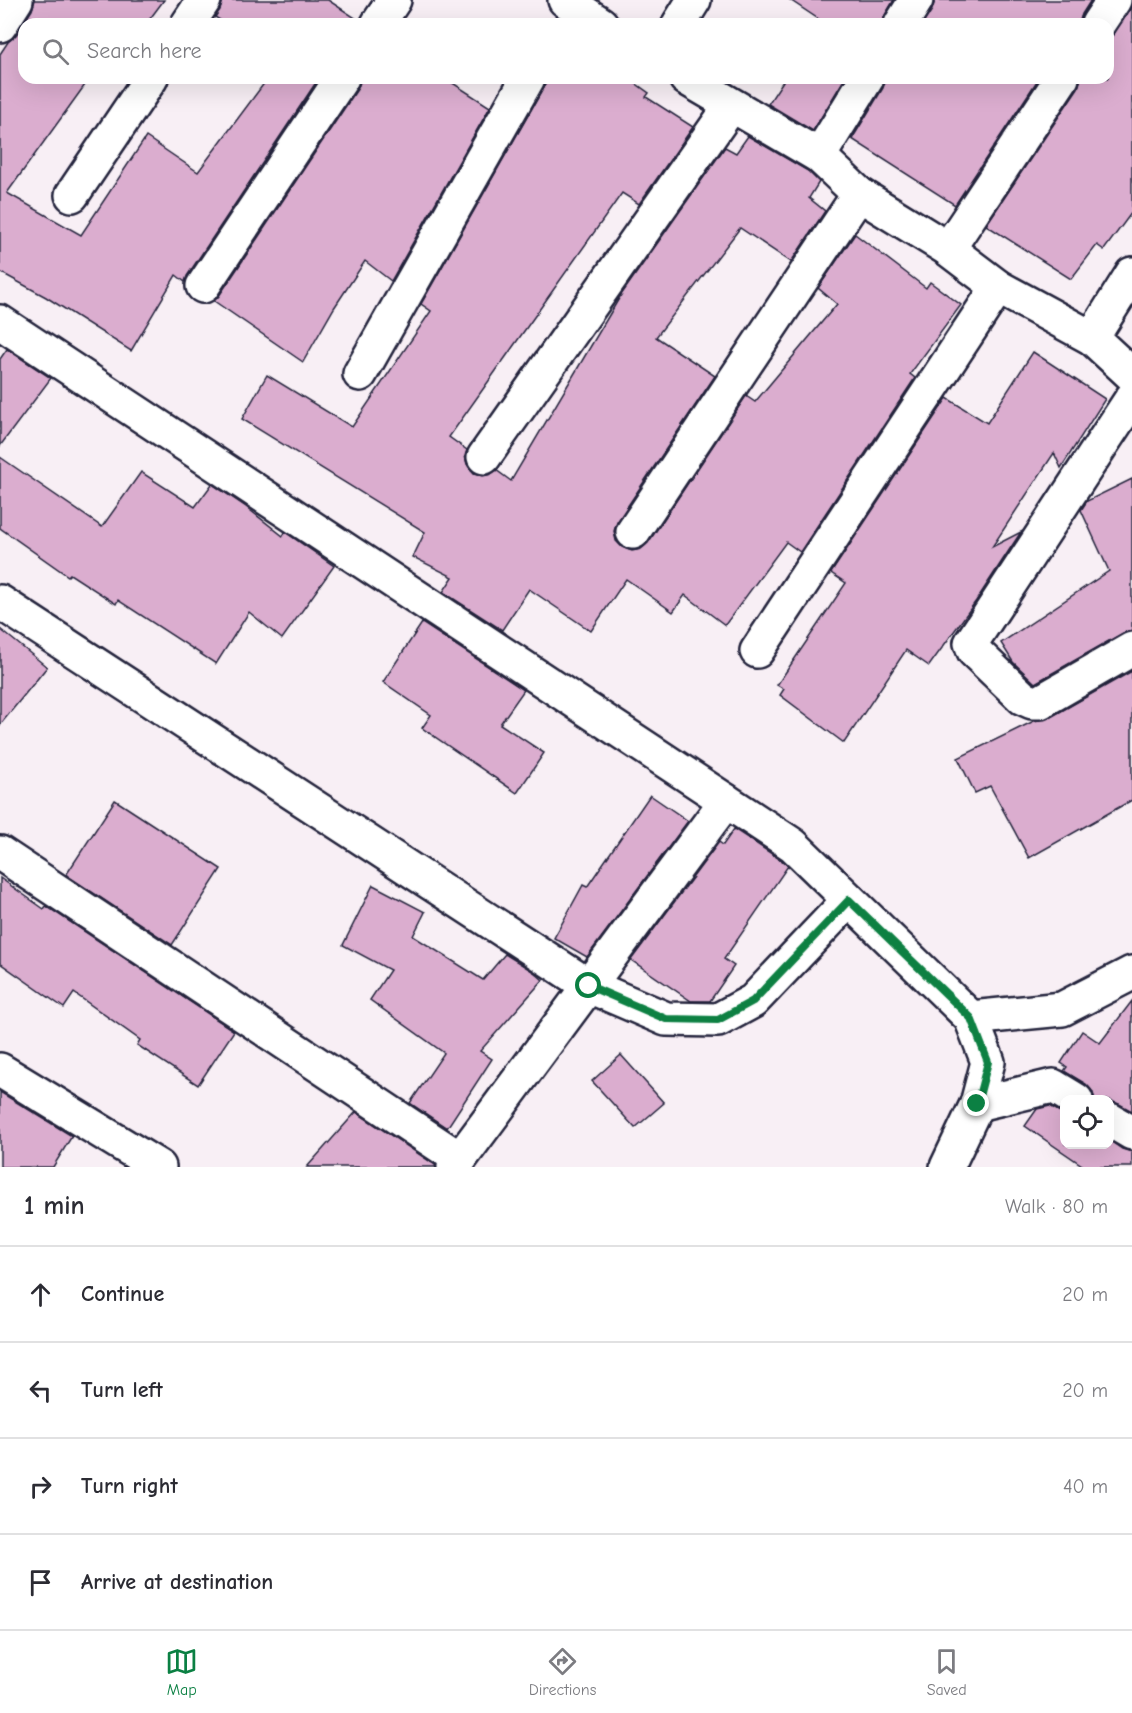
<!DOCTYPE html>
<meta charset="utf-8">
<style>
:root{--surface:#fff;--page:#f7f7f7;--text:#2b2b33;--muted:#7c7c81;--line:#e1e1e2;--accent:#0b8043}
body{margin:0;font-family:"Comic Neue",sans-serif;background:var(--page);color:var(--text)}
.controls{position:absolute;right:18px;bottom:18px;display:grid;overflow:hidden;border-radius:12px;box-shadow:0 6px 24px #0002}
.controls button{width:54px;height:54px;display:grid;place-items:center;padding:0;border:0;border-bottom:2px solid var(--line);background:var(--surface);color:var(--text);font:30px sans-serif}
.stop{position:absolute;width:18px;height:18px;margin:-14px;border:4px solid #0b8043;border-radius:50%;background:#fff}
.stop.end{background:#0b8043;border-color:#fff;box-shadow:0 2px 6px #0008}
.list{margin:0;padding:0;list-style:none}
h2{display:flex;justify-content:space-between;align-items:center;height:78px;margin:0;padding:0 24px;font-size:26px}
h2 small{font-size:20px;font-weight:400;color:var(--muted)}
.list li{display:grid;grid-template-columns:39px 1fr auto;gap:18px;align-items:center;box-sizing:border-box;height:96px;padding:0 24px;border-top:2px solid var(--line)}
.list b{display:block;font-size:22px;white-space:nowrap}
.list em{font-size:20px;font-style:normal;color:var(--muted)}
.icon{flex:none;width:33px;height:33px;fill:none;stroke:currentColor;stroke-width:2;stroke-linecap:round;stroke-linejoin:round}
.map{position:relative;flex:none;width:1132px;height:1167px;overflow:hidden}
.search{position:absolute;background:var(--surface);box-shadow:0 6px 24px #0002;left:18px;right:18px;top:18px;height:66px;display:flex;align-items:center;gap:15px;box-sizing:border-box;padding:0 21px;border-radius:18px;color:var(--muted);font-size:22px}
.sheet{height:462px;background:var(--surface)}
nav{display:flex;justify-content:space-around;align-items:center;box-sizing:border-box;height:84px;border-top:2px solid var(--line);background:var(--surface);font-size:16px;color:var(--muted)}
nav a{display:grid;justify-items:center;gap:3px}
nav .on{color:var(--accent)}
.map>svg:first-child{display:block}
.building{fill:#dbadcf;stroke:#22223b;stroke-width:1.5}
.lines{fill:none;stroke-linecap:round;stroke-linejoin:round}
.street-casing{stroke:#22223b;stroke-width:38}
.street{stroke:#fff;stroke-width:33}
.route{stroke:#0b8043;stroke-width:8}
</style>
<div class="map">
<svg width="1132" height="1167" viewBox="0 0 1132 1167">
<rect width="100%" height="100%" fill="#f8eff5"/>
<filter id="ink" filterUnits="userSpaceOnUse"><feTurbulence type="fractalNoise" baseFrequency=".0167" numOctaves="2"/><feDisplacementMap in="SourceGraphic" scale="12" xChannelSelector="R" yChannelSelector="G"/><feConvolveMatrix kernelMatrix="1 2 1 2 8 2 1 2 1" color-interpolation-filters="sRGB"/></filter>
<g filter="url(#ink)">
<!-- building -->
<g class="building">
<path d="M35,0H164L146,24H24V78H90L7,193L81,235L146,137L198,172L268,78H319L187,276L185,282L176,275L131,351L46,297L0,272V54L8,42L16,35L32,10Z"/>
<path d="M223,0H328L360,21L359,24H226L215,17L220,10Z"/>
<path d="M790,0H894L885,15L882,24H826Z"/>
<path d="M935,0H1091L1082,14L1079,24H923L932,10Z"/>
<path d="M1132,4V212L1104,250L1097,245L1071,279L986,225L1078,88L1081,78H1108V39L1114,34L1130,10Z"/>
<path d="M361,78H445L490,107L391,281L365,261L334,308L303,362L214,301L219,296L358,88Z"/>
<path d="M547,78H628L649,93L646,97L693,127L639,204L622,193L449,437L467,450L465,456L467,464L474,473L483,476L491,474L496,470L511,481L621,295L725,147L736,153L748,136L808,171L819,182L809,198L825,211L791,262L740,228L656,337L715,376L617,522L614,531L616,541L622,547L632,551L641,549L648,543L746,396L755,402L837,304L818,288L855,234L926,288L930,282L961,305L910,374L915,378L800,552L786,542L725,625L685,595L673,612L626,579L591,631L529,589L502,630L443,592L453,577L413,557L425,532L242,419L267,375L352,427L431,311L421,304L544,87Z"/>
<path d="M785,78H845L813,131L768,104Z"/>
<path d="M886,78H1039L955,205L852,139L883,88Z"/>
<path d="M7,349L51,378L0,446V359Z"/>
<path d="M1033,352L1105,399L1061,468L1054,453L992,547L1021,532L976,601L929,666L906,650L844,743L780,695L784,689L777,685L846,583L831,573L947,398L987,423Z"/>
<path d="M0,457L102,527L141,472L195,507L212,484L246,507L283,536L285,532L334,566L282,639L249,612L216,664L118,600L116,604L70,574L68,576L0,528Z"/>
<path d="M1132,479V630L1123,633L1035,683L1034,682L1013,662L1001,643L1109,571L1081,510L1087,501Z"/>
<path d="M422,623L524,690L500,724L544,753L517,793L422,728L431,715L383,682Z"/>
<path d="M0,629L47,667L0,725Z"/>
<path d="M1132,671V800L1029,858L990,786L975,793L958,758L1034,721L1049,718Z"/>
<path d="M650,795L688,821L587,957L554,938L583,885L587,887Z"/>
<path d="M115,800L221,869L172,945L66,875Z"/>
<path d="M734,829L781,860L788,866L724,959L734,966L710,1001H691L631,960L719,842L723,845Z"/>
<path d="M0,878L44,909L46,906L234,1031L198,1085L137,1045L140,1040L74,993L64,1008L0,963Z"/>
<path d="M373,885L425,912L413,936L483,980L505,954L534,972L543,980L480,1051L492,1059L447,1128L410,1103L444,1053L370,1000L390,970L343,945Z"/>
<path d="M1132,1001V1111L1119,1104L1110,1101V1100H1095L1092,1091L1086,1084L1064,1071L1067,1067L1061,1063L1082,1031L1100,1043Z"/>
<path d="M621,1055L664,1103L635,1128L592,1081Z"/>
<path d="M0,1092L72,1136L53,1167H0Z"/>
<path d="M1050,1106L1065,1115V1144H1110V1141L1122,1149L1132,1152V1167H1085L1025,1126L1037,1109Z"/>
<path d="M356,1112L435,1165L436,1167H307Z"/>
</g>
<g class="lines">
<!-- street casing -->
<g class="street-casing">
<g id="street">
<path d="M565,0L601,24"/>
<path d="M188,24L204,0"/>
<path d="M378,24L394,0"/>
<path d="M679,24L694,0"/>
<path d="M901,24L916,0"/>
<path d="M1098,24L1114,0"/>
<path d="M0,25L16,0"/>
<path d="M686,78L819,156L859,194L948,249L998,287L1092,338L1132,375"/>
<path d="M819,156L867,78"/>
<path d="M72,195L151,78"/>
<path d="M948,249L1062,78"/>
<path d="M203,286L342,78"/>
<path d="M0,322L793,845L971,1018L988,1062L977,1104L947,1167"/>
<path d="M1092,338L1132,274"/>
<path d="M360,374L528,78"/>
<path d="M1132,398L971,643L974,651L1023,698L1032,702H1040L1132,649"/>
<path d="M484,457L731,106"/>
<path d="M633,532L859,194"/>
<path d="M0,602L589,986L666,1019L718,1020L753,1001L849,900"/>
<path d="M757,651L998,287"/>
<path d="M0,853L460,1159"/>
<path d="M971,1018L1062,1009L1132,973"/>
<path d="M0,1070L159,1167"/>
<path d="M977,1104L1053,1086L1076,1100"/>
<path d="M1110,1120L1132,1133"/>
<path d="M454,1167L726,801"/>
</g>
</g>
<!-- street -->
<use href="#street" class="street"/>
</g>
</g>
<g class="lines" filter="url(#ink)">
<!-- route -->
<path class="route" d="M589,986L666,1019L718,1020L753,1001L849,900L971,1018L988,1062L977,1104"/>
</g>
</svg>
<div class="controls">
<button><svg class="icon" aria-label="locate" viewBox="0 0 24 24"><circle cx="12" cy="12" r="6"/><path d="M12 2v4M12 18v4M2 12h4M18 12h4"/></svg></button>
</div>
<div class="stop" style="left:589px;top:986px"></div>
<div class="stop end" style="left:977px;top:1104px"></div>
<div class="search"><svg class="icon" aria-label="search" viewBox="0 0 24 24"><circle cx="10" cy="10" r="6"/><path d="M15 15l6 6"/></svg>Search here</div>
</div>
<section class="sheet">
<h2>1 min<small>Walk · 80 m</small></h2>
<ul class="list">
<li><svg class="icon" aria-label="ahead" viewBox="0 0 24 24"><path d="M12 20V5M6 11l6-6 6 6"/></svg><div><b>Continue</b></div><em>20 m</em></li>
<li><svg class="icon" aria-label="left" viewBox="0 0 24 24"><path d="M17 20v-9H6M10 6l-5 5 5 5"/></svg><div><b>Turn left</b></div><em>20 m</em></li>
<li><svg class="icon" aria-label="right" viewBox="0 0 24 24"><path d="M7 20v-9h11M14 6l5 5-5 5"/></svg><div><b>Turn right</b></div><em>40 m</em></li>
<li><svg class="icon" aria-label="arrive" viewBox="0 0 24 24"><path d="M6 21V4h12l-3 4 3 4H6"/></svg><div><b>Arrive at destination</b></div></li>
</ul>
</section>
<nav>
<a class="on"><svg class="icon" aria-label="map" viewBox="0 0 24 24"><path d="M3 6l6-2 6 2 6-2v14l-6 2-6-2-6 2zM9 4v14M15 6v14"/></svg>Map</a>
<a><svg class="icon" aria-label="directions" viewBox="0 0 24 24"><path d="M12 3l9 9-9 9-9-9zM9 14v-3h6M13 9l2 2-2 2"/></svg>Directions</a>
<a><svg class="icon" aria-label="saved" viewBox="0 0 24 24"><path d="M7 4h10v16l-5-4-5 4z"/></svg>Saved</a>
</nav>
